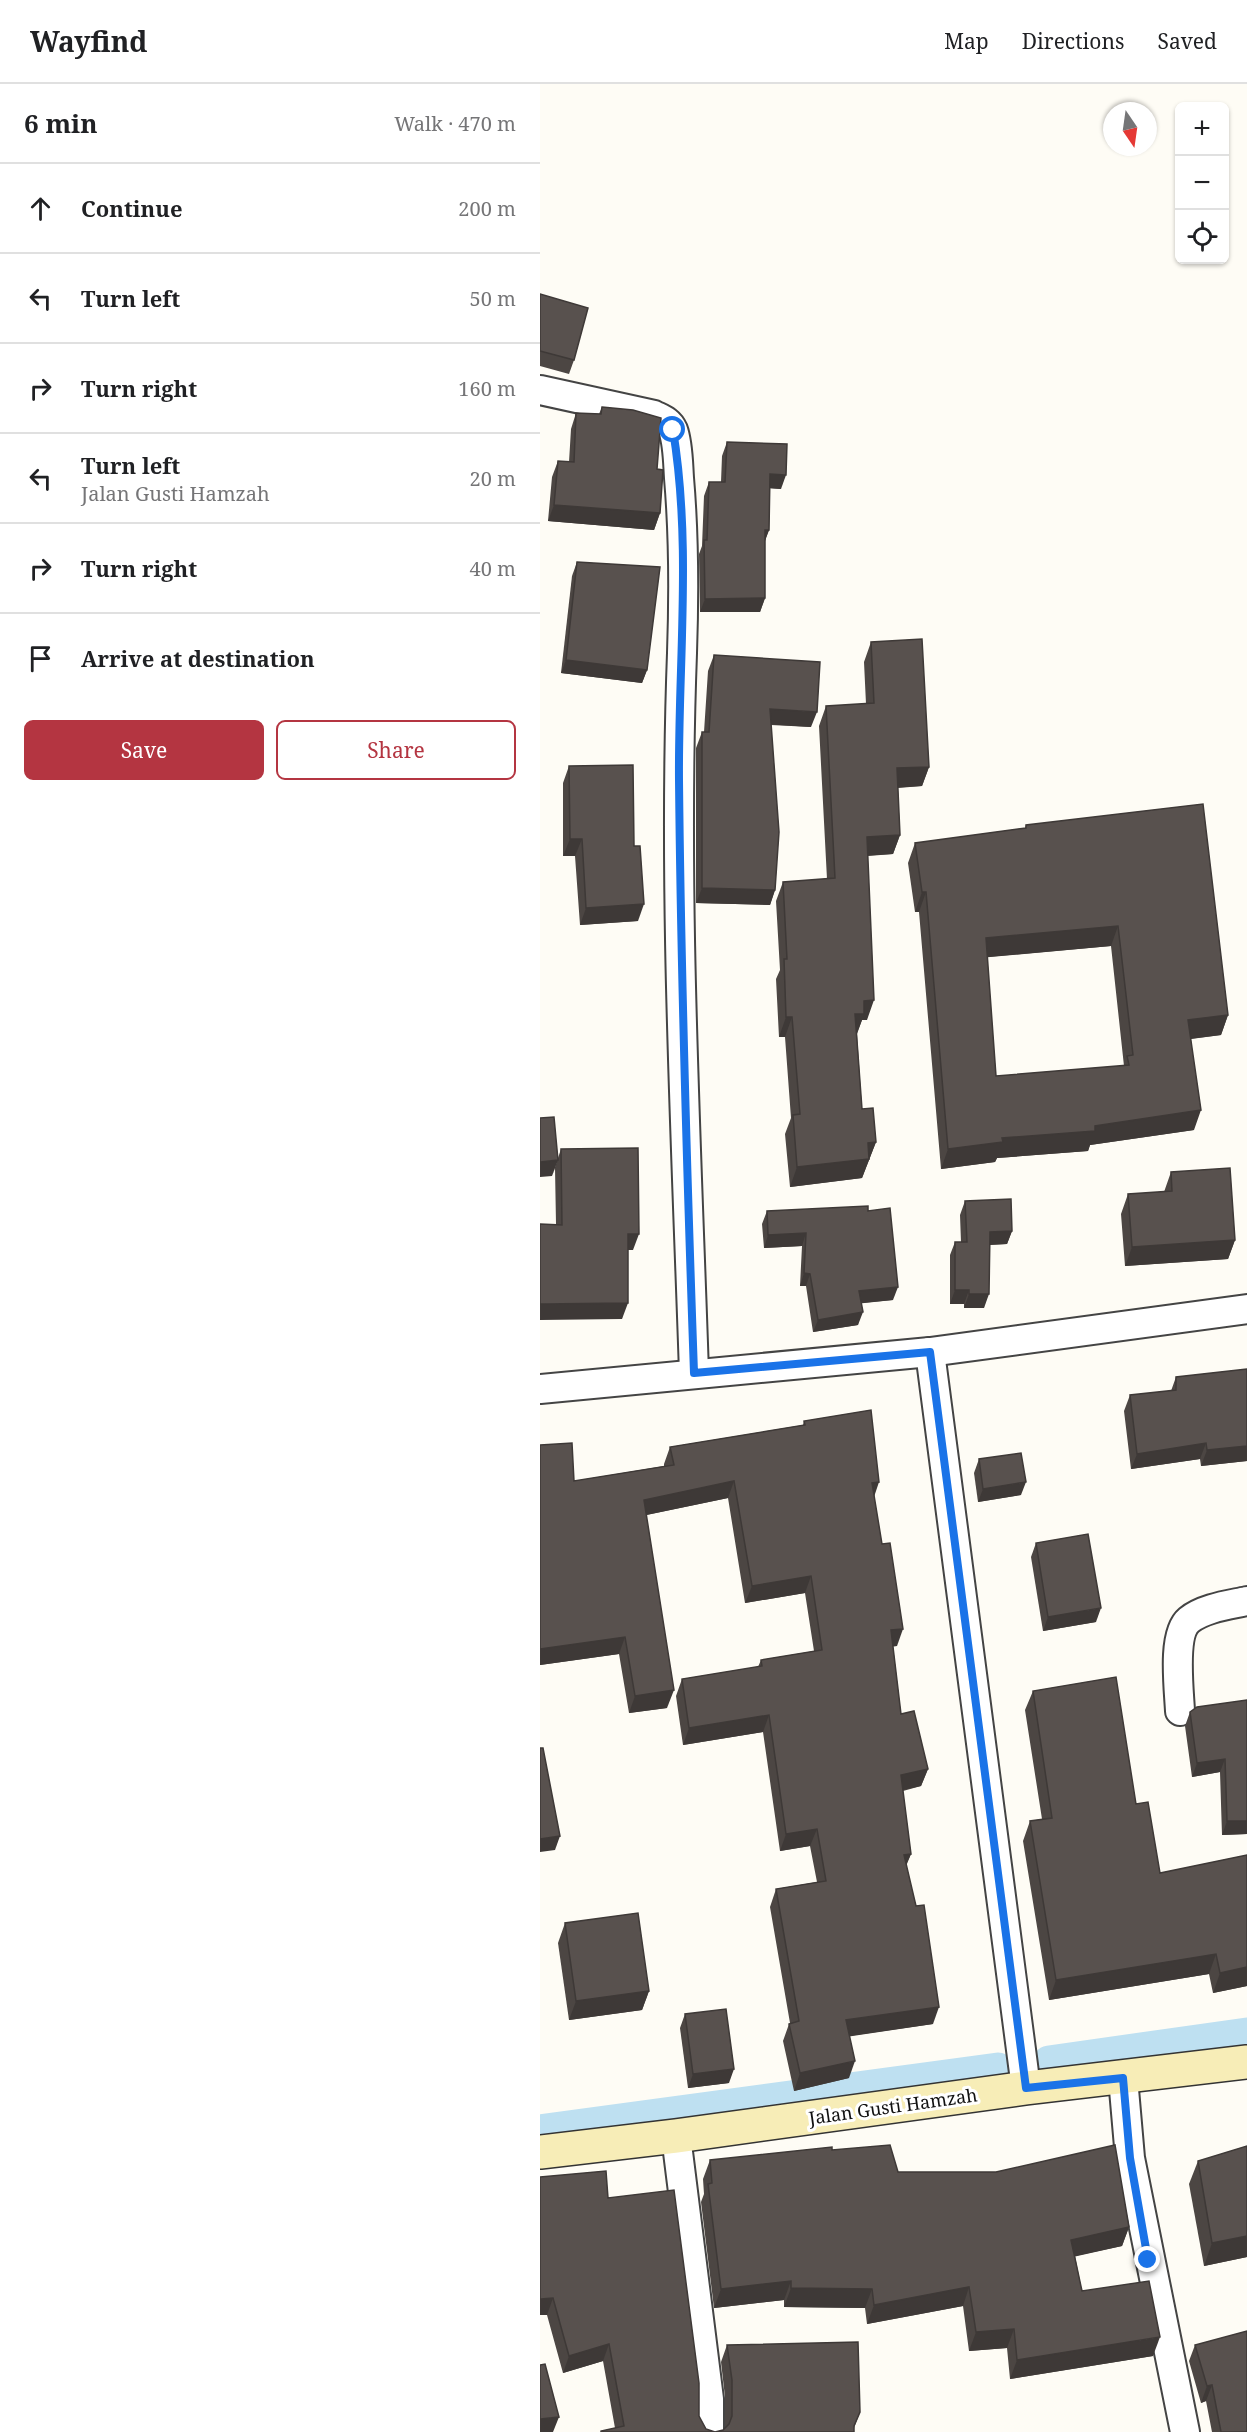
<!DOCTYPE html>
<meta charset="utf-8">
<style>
:root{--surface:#fff;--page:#f2f2f2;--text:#202124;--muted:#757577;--line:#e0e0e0;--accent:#b43541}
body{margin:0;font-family:"Noto Serif",serif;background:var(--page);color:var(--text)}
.controls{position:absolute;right:18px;top:18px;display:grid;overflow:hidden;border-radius:9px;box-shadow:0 2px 4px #0004}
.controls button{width:54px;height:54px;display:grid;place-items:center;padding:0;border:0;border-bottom:2px solid var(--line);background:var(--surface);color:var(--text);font:30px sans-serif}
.compass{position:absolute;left:563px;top:18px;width:54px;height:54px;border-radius:50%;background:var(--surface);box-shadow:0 2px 4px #0004;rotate:167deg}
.stop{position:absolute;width:18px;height:18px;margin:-14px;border:4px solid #1a73e8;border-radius:50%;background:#fff}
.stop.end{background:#1a73e8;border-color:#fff;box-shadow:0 2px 6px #0008}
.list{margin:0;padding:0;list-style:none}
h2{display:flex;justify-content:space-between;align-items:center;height:78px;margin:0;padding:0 24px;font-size:26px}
h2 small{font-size:20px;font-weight:400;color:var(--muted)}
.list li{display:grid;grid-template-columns:39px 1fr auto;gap:18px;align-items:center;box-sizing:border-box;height:90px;padding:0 24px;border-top:2px solid var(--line)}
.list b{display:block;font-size:22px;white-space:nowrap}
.list p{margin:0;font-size:20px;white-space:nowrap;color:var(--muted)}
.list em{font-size:20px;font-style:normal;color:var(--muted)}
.actions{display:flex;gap:12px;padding:18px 24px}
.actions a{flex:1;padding:14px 0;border:2px solid var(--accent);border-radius:9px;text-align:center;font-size:21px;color:var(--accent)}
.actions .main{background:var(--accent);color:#fff}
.icon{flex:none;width:33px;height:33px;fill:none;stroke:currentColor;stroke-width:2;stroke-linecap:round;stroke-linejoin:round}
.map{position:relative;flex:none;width:707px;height:2348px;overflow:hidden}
header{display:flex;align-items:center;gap:36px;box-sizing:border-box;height:84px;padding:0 30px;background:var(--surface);border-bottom:2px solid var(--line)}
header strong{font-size:28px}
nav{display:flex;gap:33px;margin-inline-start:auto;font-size:21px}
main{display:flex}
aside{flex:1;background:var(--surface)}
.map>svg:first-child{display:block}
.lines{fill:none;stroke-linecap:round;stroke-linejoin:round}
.canal{stroke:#bee0f1;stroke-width:33}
.street-casing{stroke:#444;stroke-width:32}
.secondary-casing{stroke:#333;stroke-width:36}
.street{stroke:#fff;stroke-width:28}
.secondary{stroke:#f7edb7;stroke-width:33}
.wall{fill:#4c4643;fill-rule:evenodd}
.shaded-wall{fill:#3e3937}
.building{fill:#58514e;stroke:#3e3937;stroke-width:1.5;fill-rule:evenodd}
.route{stroke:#1a73e8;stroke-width:8}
.labels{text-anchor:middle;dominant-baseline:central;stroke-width:6;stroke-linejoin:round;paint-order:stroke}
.street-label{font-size:18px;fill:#111;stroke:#fff}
</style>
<header>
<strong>Wayfind</strong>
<nav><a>Map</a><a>Directions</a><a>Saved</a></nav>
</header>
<main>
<aside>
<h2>6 min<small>Walk · 470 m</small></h2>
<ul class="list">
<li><svg class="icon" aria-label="ahead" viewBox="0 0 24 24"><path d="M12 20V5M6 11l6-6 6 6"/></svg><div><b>Continue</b></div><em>200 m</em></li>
<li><svg class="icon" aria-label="left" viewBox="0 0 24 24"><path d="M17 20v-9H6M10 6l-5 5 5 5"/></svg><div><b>Turn left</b></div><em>50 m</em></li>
<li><svg class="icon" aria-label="right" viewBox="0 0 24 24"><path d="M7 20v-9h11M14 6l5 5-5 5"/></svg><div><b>Turn right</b></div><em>160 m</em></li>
<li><svg class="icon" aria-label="left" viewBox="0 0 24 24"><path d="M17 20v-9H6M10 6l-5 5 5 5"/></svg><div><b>Turn left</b><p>Jalan Gusti Hamzah</p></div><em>20 m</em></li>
<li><svg class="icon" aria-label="right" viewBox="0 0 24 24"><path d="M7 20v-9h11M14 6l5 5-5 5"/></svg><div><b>Turn right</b></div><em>40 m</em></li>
<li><svg class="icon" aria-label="arrive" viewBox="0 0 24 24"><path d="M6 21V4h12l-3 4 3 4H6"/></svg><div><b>Arrive at destination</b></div></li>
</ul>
<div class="actions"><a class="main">Save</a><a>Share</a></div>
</aside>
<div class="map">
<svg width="707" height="2348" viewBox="0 0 707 2348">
<rect width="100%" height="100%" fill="#fefcf5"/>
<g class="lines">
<!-- canal -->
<g class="canal">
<path d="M509,1978L707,1950"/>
<path d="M0,2047L458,1985"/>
</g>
<!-- street casing -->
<g class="street-casing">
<g id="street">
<path d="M0,306L114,331C122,335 129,337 133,346C138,359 138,379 139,394C144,452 144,511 142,569C133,809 146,1049 154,1289"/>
<path d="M390,1268L486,2004"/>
<path d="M0,1305L390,1268L707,1225"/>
<path d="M640,1627C639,1605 632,1550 649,1536C664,1524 689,1521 707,1517"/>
<path d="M583,1994L590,2074L645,2348"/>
<path d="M136,2052L169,2315V2348"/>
</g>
</g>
<!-- secondary casing -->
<g class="secondary-casing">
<path id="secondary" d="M0,2068L136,2052L486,2004L707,1978"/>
</g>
<!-- street -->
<use href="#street" class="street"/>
<!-- secondary -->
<use href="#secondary" class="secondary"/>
</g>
<!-- wall -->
<g class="wall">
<path d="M0,210L34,276L29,290L0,282Z"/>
<path d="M62,323L117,385L120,429L114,446L8,437L12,393L18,377L29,378L31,345L36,329L59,330Z"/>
<path d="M187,358L241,405L230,404L229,446L225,456V514L220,528H160L159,470L162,462L164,412L169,398H181L182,372Z"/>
<path d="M37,478L107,586L102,599L21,589L32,492Z"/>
<path d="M331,558L389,683L382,702L358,704L360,751L353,770L328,772L327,936H322L317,950L322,1025L336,1058L322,1094L250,1103L245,1050L251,1034L245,953H239L236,895L240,886L236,817L243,798L287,795L279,642L286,622L326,620L324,578Z"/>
<path d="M174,571L271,643L231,641L235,806L230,821L156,819V664L162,648H164L168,587Z"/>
<path d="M29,682L94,762L98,837L40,841L35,772H23V699Z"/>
<path d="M486,741L688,931L681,951L651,955L654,1046L550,1061L548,1067L457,1074L455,1078L401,1085L379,828H375L368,779L375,759L485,744ZM571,862L584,982L456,992L447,873Z"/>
<path d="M21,1065L93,1166H88L82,1235L16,1140L15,1084L12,1092Z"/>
<path d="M631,1088L695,1156L688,1175L585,1182L581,1130L588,1110L624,1108Z"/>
<path d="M425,1117L472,1147L467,1160L450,1161L444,1224H424V1220H410V1171L415,1158H421L420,1131Z"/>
<path d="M227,1127H328L353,1216L321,1219L318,1241L273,1248L266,1202H260L262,1162L224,1164L222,1140Z"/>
<path d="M707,1285V1377L661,1382L660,1375L591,1385L584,1327L590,1311L631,1307L636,1293Z"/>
<path d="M264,1337L334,1412L357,1562H353L361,1630L388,1685L381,1702L363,1707L371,1770L366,1781L393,1940L309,1952V1994L254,2007L243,1957L249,1940L250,1939L230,1823L236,1805L277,1798L270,1762L240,1767L223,1648L143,1661L136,1612L142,1595L218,1583L221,1576L274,1567L265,1509L205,1519L188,1414L106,1431L127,1624L89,1629L79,1570L0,1581V1361L34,1397L124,1382V1380L130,1363L263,1341Z"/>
<path d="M439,1375L481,1411L438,1418L434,1389Z"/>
<path d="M496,1459L556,1538L503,1547L491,1473Z"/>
<path d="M493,1607L596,1720L620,1789L707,1771V1902L673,1909L669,1890L509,1916L483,1757L490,1737L502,1735L485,1626Z"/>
<path d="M707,1616V1750L682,1751L680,1688L652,1693L645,1642L650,1628Z"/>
<path d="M25,1839L109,1907L102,1926L29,1936L18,1859Z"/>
<path d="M145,1930L189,1999L148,2004L140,1944Z"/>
<path d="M292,2066L358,2088L589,2143L582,2162L535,2172L542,2207L613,2272L470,2295L467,2264L429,2267L423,2222L327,2240L325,2224L244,2223V2216L174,2224L161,2118L164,2110L163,2095L170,2076Z"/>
<path d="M658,2077L707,2173L664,2182L649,2100Z"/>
<path d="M68,2114L159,2332L166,2345L175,2348L183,2346L185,2343V2313L181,2278L187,2261L320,2328L314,2344V2348H61V2347L75,2344L63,2277L23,2289L7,2231H0Z"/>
<path d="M655,2261L707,2348H672L666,2317L661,2319L649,2277Z"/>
</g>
<!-- shaded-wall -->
<g class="shaded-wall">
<path d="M230,390L246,391L241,405L225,404Z"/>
<path d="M14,421L120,429L114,446L8,437Z"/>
<path d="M225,446H229L224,460Z"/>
<path d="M225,514L220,528H160L165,515Z"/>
<path d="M26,576L107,586L102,599L21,589Z"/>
<path d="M230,625L277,628L271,643L224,640Z"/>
<path d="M389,683L382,702L350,704L357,684Z"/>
<path d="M360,751L353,770L320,772L327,753Z"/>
<path d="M30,755H42L35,772H23Z"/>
<path d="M162,804L235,806L230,821L156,819Z"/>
<path d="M382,808H386L379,828H375Z"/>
<path d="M104,820L98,837L40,841L46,824Z"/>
<path d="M578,842L571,862L439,874L446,854Z"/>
<path d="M334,916L327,936H322L317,949L308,950L315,930L324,917Z"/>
<path d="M688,931L681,951L641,956L648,936Z"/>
<path d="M246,933H252L245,953H239Z"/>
<path d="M661,1026L654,1046L550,1061L548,1067L457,1074L455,1078L401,1085L408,1065L462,1054Z"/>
<path d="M336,1058L322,1094L250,1103L257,1083L328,1059Z"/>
<path d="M18,1076L12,1092L0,1093V1078Z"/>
<path d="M472,1147L467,1160L445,1161L450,1148Z"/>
<path d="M266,1149L262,1162L224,1164L228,1151Z"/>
<path d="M88,1150H99L93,1166H83Z"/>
<path d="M695,1156L688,1175L585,1182L592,1163Z"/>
<path d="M264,1189L270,1190L266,1202H260Z"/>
<path d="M358,1203L353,1216L315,1220L319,1207Z"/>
<path d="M415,1206H429L424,1220H410Z"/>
<path d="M429,1210H449L444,1224H424Z"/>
<path d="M88,1219L82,1235L0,1236V1220Z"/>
<path d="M323,1228L318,1241L273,1248L278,1236Z"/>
<path d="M666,1359L660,1375L591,1385L597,1370Z"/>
<path d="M707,1362V1377L661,1382L667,1366Z"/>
<path d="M194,1397L188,1414L97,1433L104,1416Z"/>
<path d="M339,1398L333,1416L332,1399Z"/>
<path d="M486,1398L481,1411L438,1418L443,1405Z"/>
<path d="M271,1492L265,1509L205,1519L212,1502Z"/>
<path d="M561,1524L556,1538L503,1547L508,1533Z"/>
<path d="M363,1545L357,1562L345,1564L351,1546Z"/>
<path d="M85,1553L79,1570L0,1581V1565Z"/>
<path d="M134,1606L127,1624L89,1629L95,1612Z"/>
<path d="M229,1631L223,1648L143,1661L149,1644Z"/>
<path d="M685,1675L680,1688L652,1693L657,1679Z"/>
<path d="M388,1685L381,1702L354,1708L361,1691Z"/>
<path d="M687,1737H707V1750L682,1751Z"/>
<path d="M277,1745L270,1762L240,1767L246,1750Z"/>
<path d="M20,1752L15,1766L0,1768V1755Z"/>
<path d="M371,1770L364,1787V1771Z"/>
<path d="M676,1870L669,1890L509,1916L516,1896Z"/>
<path d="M707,1883V1902L673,1909L680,1889Z"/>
<path d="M109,1907L102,1926L29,1936L36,1917Z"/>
<path d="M399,1923L393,1940L299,1954L306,1936Z"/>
<path d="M315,1977L309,1994L254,2007L260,1989Z"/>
<path d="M194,1985L189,1999L148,2004L153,1990Z"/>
<path d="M589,2143L582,2162L524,2175L531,2156Z"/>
<path d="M707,2152V2173L664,2182L672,2159Z"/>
<path d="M251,2197L244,2216L174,2224L181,2205Z"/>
<path d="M429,2203L423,2222L327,2240L334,2221Z"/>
<path d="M251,2204L332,2205L325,2224L244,2223Z"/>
<path d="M13,2214L7,2231H0V2215Z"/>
<path d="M474,2245L467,2264L429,2267L436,2248Z"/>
<path d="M620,2253L613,2272L470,2295L477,2276Z"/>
<path d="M69,2260L63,2277L23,2289L29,2272Z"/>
<path d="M672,2301L666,2317L661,2319L667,2302Z"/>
<path d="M19,2333L13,2348H0V2335Z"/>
</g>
<!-- building -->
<g class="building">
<path d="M0,210L48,224L34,276L0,267Z"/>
<path d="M62,323L93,326L121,334L117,385L123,386L120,429L14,421L18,377L34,378L36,329L61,330Z"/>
<path d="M187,358L247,360L246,391L230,390L229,446H225V514L165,515L164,456H167L169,398H185Z"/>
<path d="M37,478L120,483L107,586L26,576Z"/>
<path d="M382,555L389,683L357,684L360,751L327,753L334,916L324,917V930H315L322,1025L333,1024L336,1058L328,1059L329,1075L257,1083L253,1031L260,1030L252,933H246L244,875H247L243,798L295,794L286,622L334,619L331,558Z"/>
<path d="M174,571L280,578L277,628L230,625L239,748L235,806L162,804V648H169Z"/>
<path d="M93,681L94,762H100L104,820L46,824L42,755H30L29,682Z"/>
<path d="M663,720L688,931L648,936L661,1026L555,1042V1047L462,1054L463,1058L408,1065L386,808H382L375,759L486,744V741ZM578,842L593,971L587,972L589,981L456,992L446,854Z"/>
<path d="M14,1033L18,1076L0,1078V1034Z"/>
<path d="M98,1064L99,1150H88V1219L0,1220V1140L22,1141L21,1065Z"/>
<path d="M690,1084L695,1156L592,1163L588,1110L632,1107L631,1088Z"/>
<path d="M471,1115L472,1147L450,1148L449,1210H429V1206H415V1158H427L425,1117Z"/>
<path d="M328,1122V1127L350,1124L358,1203L319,1207L323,1228L278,1236L270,1190L264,1189L266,1149L228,1151L227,1127Z"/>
<path d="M707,1285V1362L667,1366L666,1359L597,1370L590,1311L636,1306V1293Z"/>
<path d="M331,1326L339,1398L332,1399L342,1460L350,1459L363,1545L351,1546L361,1630L374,1627L388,1685L361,1691L371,1770L364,1771L376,1822L384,1821L399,1923L306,1936L315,1977L260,1989L249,1940L259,1937L236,1805L286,1797L277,1745L246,1750L229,1631L149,1644L142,1595L222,1582L221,1576L282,1566L271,1492L212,1502L194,1397L104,1416L134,1606L95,1612L85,1553L0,1565V1361L32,1359L34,1397L134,1381L130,1363L265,1341L264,1337Z"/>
<path d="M481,1369L486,1398L443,1405L439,1375Z"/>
<path d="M548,1450L561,1524L508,1533L496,1459Z"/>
<path d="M576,1593L596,1720L608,1718L620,1789L707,1771V1883L680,1889L676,1870L516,1896L490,1737L512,1734L493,1607Z"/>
<path d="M707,1616V1737H687L685,1675L657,1679L650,1628L657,1623Z"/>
<path d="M0,1664H3L20,1752L0,1755Z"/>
<path d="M98,1829L109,1907L36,1917L25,1839Z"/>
<path d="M186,1925L194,1985L153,1990L145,1930Z"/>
<path d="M350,2061L358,2088H456L575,2061L589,2143L531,2156L542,2207L609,2197L620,2253L477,2276L474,2245L436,2248L429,2203L334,2221L332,2205L251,2204V2197L181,2205L168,2100L172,2099L170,2076L292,2063V2066Z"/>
<path d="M707,2062V2152L672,2159L658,2077Z"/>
<path d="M66,2087L68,2114L134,2106L159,2299V2332L166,2345L175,2348L183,2346L189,2340L192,2332V2296L187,2261L318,2258L320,2328L314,2342V2348H61V2347L84,2342L69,2260L29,2272L13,2214L0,2215V2093Z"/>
<path d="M707,2247V2348H681L672,2301L667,2302L655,2261Z"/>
<path d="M5,2280L19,2333L0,2335V2281Z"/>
</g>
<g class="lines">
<!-- route -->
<path class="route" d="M133,346C152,462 138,580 139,696C141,894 147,1091 154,1289L390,1268L486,2004L583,1994L590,2074L608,2176"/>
</g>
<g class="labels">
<!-- street labels -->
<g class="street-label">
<text transform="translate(353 2022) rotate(-8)">Jalan Gusti Hamzah</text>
</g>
</g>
</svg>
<div class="controls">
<button>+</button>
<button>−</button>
<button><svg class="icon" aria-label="locate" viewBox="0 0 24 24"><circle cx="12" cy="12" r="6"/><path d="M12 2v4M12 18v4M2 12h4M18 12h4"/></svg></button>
</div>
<svg class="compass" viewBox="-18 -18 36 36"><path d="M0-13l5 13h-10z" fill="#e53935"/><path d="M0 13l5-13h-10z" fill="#757577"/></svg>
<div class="stop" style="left:133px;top:346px"></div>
<div class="stop end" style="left:608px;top:2176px"></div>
</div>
</main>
